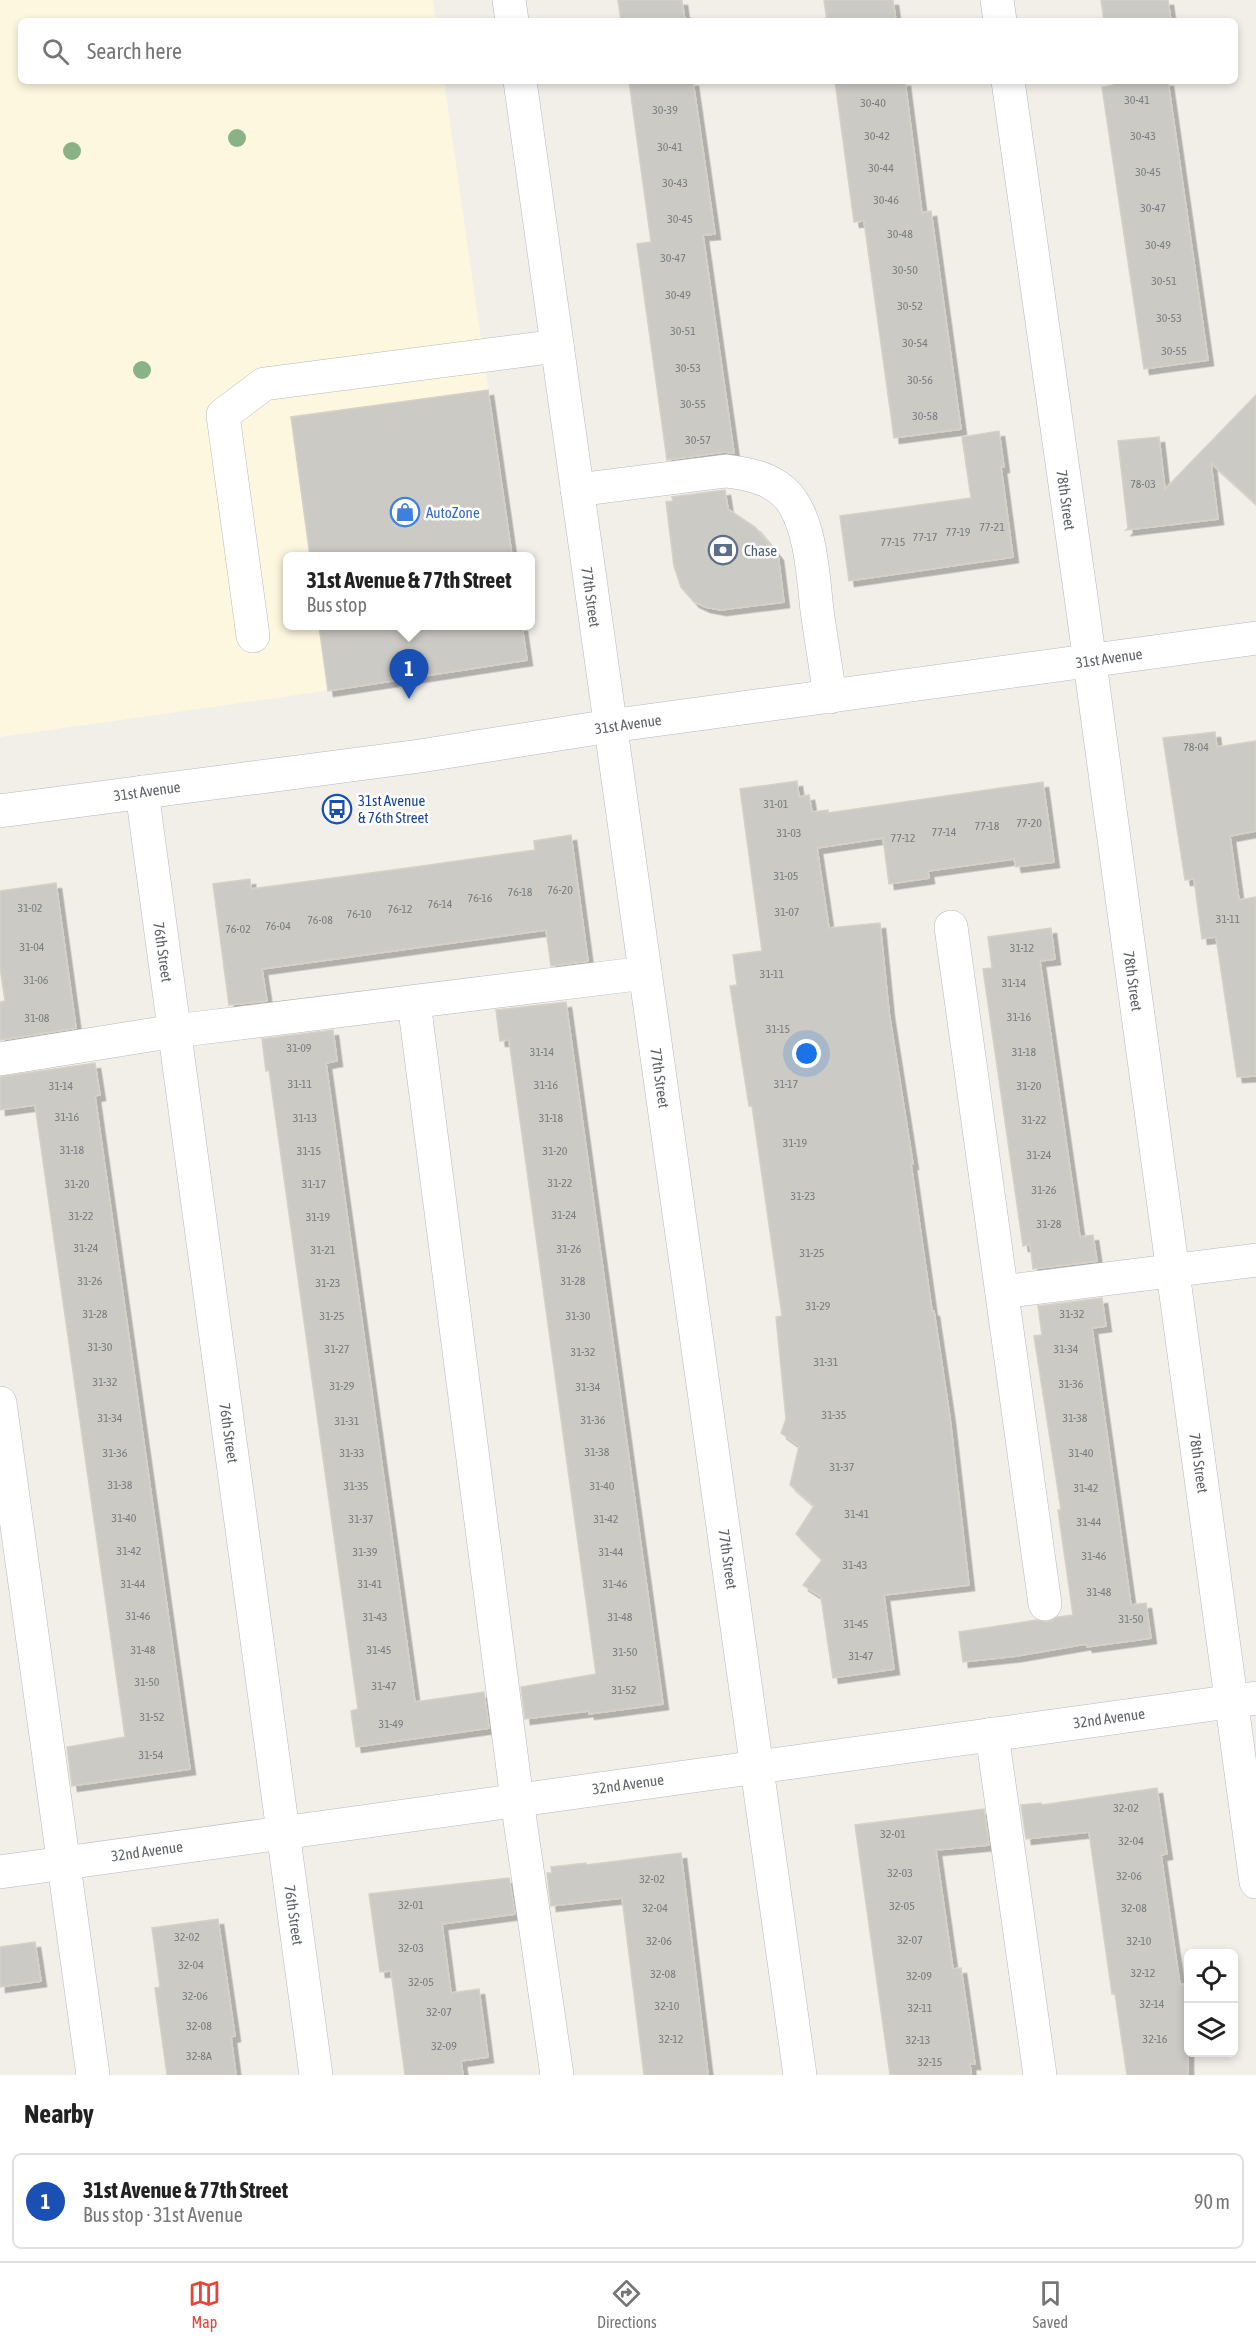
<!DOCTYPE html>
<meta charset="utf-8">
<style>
:root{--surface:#fff;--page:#f2f2f2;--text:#222;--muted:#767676;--line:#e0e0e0;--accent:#ea4335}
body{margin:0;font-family:"Asap Condensed",sans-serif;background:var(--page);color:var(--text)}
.controls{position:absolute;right:18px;bottom:18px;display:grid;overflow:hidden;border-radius:9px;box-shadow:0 3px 9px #0003}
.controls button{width:54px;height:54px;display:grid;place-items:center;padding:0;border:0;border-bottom:2px solid var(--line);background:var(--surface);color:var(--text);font:30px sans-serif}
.you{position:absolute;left:807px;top:1054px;width:21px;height:21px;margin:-15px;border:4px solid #fff;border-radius:50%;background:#1a73e8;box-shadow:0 0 0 9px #1a73e833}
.badge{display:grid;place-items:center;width:39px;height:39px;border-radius:50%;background:var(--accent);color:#fff;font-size:20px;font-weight:700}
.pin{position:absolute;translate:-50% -50px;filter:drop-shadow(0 2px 3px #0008)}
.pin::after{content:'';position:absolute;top:32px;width:21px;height:18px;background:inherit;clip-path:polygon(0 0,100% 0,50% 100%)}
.popup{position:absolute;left:283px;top:552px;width:252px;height:78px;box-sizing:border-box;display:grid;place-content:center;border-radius:9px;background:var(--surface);filter:drop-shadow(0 2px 4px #0005);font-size:20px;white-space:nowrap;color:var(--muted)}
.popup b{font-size:22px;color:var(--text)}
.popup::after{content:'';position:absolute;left:50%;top:100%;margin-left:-12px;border:12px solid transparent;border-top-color:var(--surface)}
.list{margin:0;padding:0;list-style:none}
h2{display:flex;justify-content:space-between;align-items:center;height:78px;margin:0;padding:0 24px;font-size:26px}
h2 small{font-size:20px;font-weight:400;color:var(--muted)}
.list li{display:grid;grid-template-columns:39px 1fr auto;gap:18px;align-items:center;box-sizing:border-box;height:96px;margin:0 12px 12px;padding:0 12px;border:2px solid var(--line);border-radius:9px}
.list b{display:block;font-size:22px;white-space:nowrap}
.list p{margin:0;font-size:20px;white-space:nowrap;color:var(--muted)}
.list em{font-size:20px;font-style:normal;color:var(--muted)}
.icon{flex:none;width:33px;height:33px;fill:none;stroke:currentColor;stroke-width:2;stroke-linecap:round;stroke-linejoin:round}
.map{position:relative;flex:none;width:1256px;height:2075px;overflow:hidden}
.search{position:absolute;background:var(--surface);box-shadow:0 3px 9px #0003;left:18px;right:18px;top:18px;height:66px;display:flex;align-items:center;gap:15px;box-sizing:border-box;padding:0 21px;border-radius:9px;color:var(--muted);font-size:22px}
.sheet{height:186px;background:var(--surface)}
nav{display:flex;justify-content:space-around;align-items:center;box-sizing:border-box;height:84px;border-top:2px solid var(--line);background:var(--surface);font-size:16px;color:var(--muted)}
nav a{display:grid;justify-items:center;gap:3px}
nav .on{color:var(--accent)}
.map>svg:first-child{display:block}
.commercial{fill:#fef7e0}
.building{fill:#cccac5;stroke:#d6d1c6;stroke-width:1.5;filter:url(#shadow)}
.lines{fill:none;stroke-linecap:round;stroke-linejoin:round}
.minor-casing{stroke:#b5b8bc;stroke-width:34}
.minor{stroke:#fff;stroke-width:33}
.tree{fill:#89b387}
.labels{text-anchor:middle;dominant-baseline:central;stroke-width:5;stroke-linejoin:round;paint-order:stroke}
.number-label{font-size:12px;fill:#7a7d7f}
.street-label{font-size:15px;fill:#5f6368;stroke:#fff}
.shop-label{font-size:15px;fill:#366cbe;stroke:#fff;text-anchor:start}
.service-label{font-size:15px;fill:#4e5e75;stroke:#fff;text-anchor:start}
.transit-label{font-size:15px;fill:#164399;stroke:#fff;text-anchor:start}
</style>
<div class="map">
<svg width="1256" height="2075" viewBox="0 0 1256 2075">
<defs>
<filter id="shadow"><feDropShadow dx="5.5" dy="5.5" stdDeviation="0" flood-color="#0004"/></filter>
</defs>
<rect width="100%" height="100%" fill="#f1efe8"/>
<!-- commercial -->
<path class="commercial" d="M0,0H433L436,21H21V81H444L512,556H288V626H522L527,660L283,697L0,737Z"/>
<!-- building -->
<g class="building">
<path d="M618,0H682L685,21H621Z"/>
<path d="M824,0H893L896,21H827Z"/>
<path d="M1101,0H1168L1171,21H1104Z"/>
<path d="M629,81H693L715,234L703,235L734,453L724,452L667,460L637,244L651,242Z"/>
<path d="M835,81H905L922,213L931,211L961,429L894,438L864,221L854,222Z"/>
<path d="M1113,81H1168L1208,360L1144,369L1102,87L1113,85Z"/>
<path d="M488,390L512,556H310L291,417Z"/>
<path d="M1256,395V504L1211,463L1218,519L1126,530L1128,528L1118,441L1159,437L1165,489Z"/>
<path d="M999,431L1004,467H1001L1013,557L849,581L840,516L971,498L962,437Z"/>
<path d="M725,490L728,509L755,527L778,555L784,602L721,610L705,607L694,602L681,587L674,566L666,502L673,501L672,497Z"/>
<path d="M319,626H522L527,660L328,691Z"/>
<path d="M1215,732L1217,747L1256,741V831L1230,836L1239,900L1256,897V1076L1237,1077L1216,937L1202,939L1194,879L1185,880L1163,738Z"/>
<path d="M797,781L799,797L809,795L812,812L828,810V813L1043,782L1054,862L1016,867L1014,859L928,871L929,878L889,884L883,838L817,848L829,928L880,923L889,1012L913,1164H911L932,1311H934L950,1418L969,1585L884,1595L894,1669L833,1678L821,1597L803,1585L822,1560L796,1534L814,1506L790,1485L799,1446L781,1433L786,1419L776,1317L782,1316L752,1106H749L730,986L737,985L733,955L762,951L740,789Z"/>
<path d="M571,835L588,961L551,966L546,930L262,969L267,1001L229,1005L213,884L250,879L251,889L415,867L535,850L534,841Z"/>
<path d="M56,883L76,1028L0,1040V1002L5,1001L0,967V891Z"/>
<path d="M1051,928L1055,959L1040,961L1080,1237L1093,1235L1097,1261L1033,1269L1030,1244L1023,1246L983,969L992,968L988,937Z"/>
<path d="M566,1002L663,1704L589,1714V1711L525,1719L521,1687L596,1674L509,1040L500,1041L496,1010Z"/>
<path d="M333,1030L337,1061L326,1063L415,1702L484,1692L489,1728L356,1747L351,1711L358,1709L269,1070L266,1071L262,1039Z"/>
<path d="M95,1063L100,1095L95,1096L190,1769L72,1786L67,1747L125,1737L35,1105L0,1110V1077Z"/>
<path d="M1102,1298L1106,1326L1092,1328L1131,1605L1146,1603L1151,1638L1087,1647L1086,1644L1017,1656L963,1662L959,1632L1037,1620L1048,1622L1058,1617L1073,1615L1058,1510H1061L1034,1336L1042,1335L1038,1306Z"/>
<path d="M1157,1788L1167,1854L1161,1855L1180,1985L1185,1984L1188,2014V2075H1127L1115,1994H1112L1089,1832L1026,1839L1021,1805L1041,1803L1042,1805Z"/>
<path d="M984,1809L989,1845L936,1850L953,1969L961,1968L975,2064H970L971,2075H890L855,1825Z"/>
<path d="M681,1853L708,2075H644L622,1898L551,1906L547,1873H552L551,1867L586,1863V1865Z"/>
<path d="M509,1878L515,1914L442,1924L451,1993L479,1989L488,2057L461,2061L463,2075H405L391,1971L380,1972L369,1894Z"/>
<path d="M218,1919L235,2036L231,2037L236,2075H167L155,1988L160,1987L152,1928Z"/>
<path d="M35,1942L41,1981L0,1987V1947Z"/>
</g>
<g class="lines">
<!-- minor casing -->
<g class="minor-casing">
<g id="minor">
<path d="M509,0L512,21"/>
<path d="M997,0L1000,21"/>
<path d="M520,81L800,2075"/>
<path d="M1008,81L1082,604L1256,1882"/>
<path d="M577,490L726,471C749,474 772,478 788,496C811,523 813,576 817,610C821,639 826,668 830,697"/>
<path d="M253,636L223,415L264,384L557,346"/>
<path d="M142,792L316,2075"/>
<path d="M0,811L420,756L610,726L1256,638"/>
<path d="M951,927L1045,1604"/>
<path d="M414,1002L517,1800L557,2075"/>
<path d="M0,1059L175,1031L645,973"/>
<path d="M1002,1292L1256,1260"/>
<path d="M0,1403L93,2075"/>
<path d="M992,1734L1040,2075"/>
<path d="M0,1872L1256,1698"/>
</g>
</g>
<!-- minor -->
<use href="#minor" class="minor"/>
</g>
<!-- trees -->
<g class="tree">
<circle cx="237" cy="138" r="9"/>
<circle cx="72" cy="151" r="9"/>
<circle cx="142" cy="370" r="9"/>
</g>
<!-- icons -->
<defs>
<g id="shop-ring" transform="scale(1.5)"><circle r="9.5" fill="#fff" stroke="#3f7fe0" stroke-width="1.5"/><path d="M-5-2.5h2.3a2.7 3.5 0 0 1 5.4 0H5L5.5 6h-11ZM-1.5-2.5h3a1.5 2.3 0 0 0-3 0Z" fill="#3f7fe0"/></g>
<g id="bank-ring" transform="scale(1.5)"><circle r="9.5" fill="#fff" stroke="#5c6f8a" stroke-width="1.5"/><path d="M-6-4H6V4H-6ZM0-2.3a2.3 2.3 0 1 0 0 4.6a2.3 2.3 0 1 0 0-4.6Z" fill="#5c6f8a"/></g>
<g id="bus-ring" transform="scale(1.5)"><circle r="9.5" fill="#fff" stroke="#1a4fb4" stroke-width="1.5"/><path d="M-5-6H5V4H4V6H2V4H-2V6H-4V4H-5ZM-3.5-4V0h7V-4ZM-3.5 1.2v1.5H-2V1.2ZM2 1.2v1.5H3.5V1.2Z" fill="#1a4fb4"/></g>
</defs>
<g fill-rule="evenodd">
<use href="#shop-ring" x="405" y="512"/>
<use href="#bank-ring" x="723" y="550"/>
<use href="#bus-ring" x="337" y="809"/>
</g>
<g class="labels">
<!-- number labels -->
<g class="number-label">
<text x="1137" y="100">30-41</text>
<text x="873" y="103">30-40</text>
<text x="665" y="110">30-39</text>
<text x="877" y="136">30-42</text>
<text x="1143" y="136">30-43</text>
<text x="670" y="147">30-41</text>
<text x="881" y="168">30-44</text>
<text x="1148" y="172">30-45</text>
<text x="675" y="183">30-43</text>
<text x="886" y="200">30-46</text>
<text x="1153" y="208">30-47</text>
<text x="680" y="219">30-45</text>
<text x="900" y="234">30-48</text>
<text x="1158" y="245">30-49</text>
<text x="673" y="258">30-47</text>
<text x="905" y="270">30-50</text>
<text x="1164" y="281">30-51</text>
<text x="678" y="295">30-49</text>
<text x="910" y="306">30-52</text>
<text x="1169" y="318">30-53</text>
<text x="683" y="331">30-51</text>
<text x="915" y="343">30-54</text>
<text x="1174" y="351">30-55</text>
<text x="688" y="368">30-53</text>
<text x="920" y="380">30-56</text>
<text x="693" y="404">30-55</text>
<text x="925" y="416">30-58</text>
<text x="698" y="440">30-57</text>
<text x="1143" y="484">78-03</text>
<text x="992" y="527">77-21</text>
<text x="958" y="532">77-19</text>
<text x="925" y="537">77-17</text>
<text x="893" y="542">77-15</text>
<text x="1196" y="747">78-04</text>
<text x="776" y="804">31-01</text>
<text x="1029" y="823">77-20</text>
<text x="987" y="826">77-18</text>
<text x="944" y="832">77-14</text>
<text x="789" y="833">31-03</text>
<text x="903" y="838">77-12</text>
<text x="786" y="876">31-05</text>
<text x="560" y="890">76-20</text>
<text x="520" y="892">76-18</text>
<text x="480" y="898">76-16</text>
<text x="440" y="904">76-14</text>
<text x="30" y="908">31-02</text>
<text x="400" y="909">76-12</text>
<text x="787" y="912">31-07</text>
<text x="359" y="914">76-10</text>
<text x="1228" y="919">31-11</text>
<text x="320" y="920">76-08</text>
<text x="278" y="926">76-04</text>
<text x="238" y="929">76-02</text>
<text x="32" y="947">31-04</text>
<text x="1022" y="948">31-12</text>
<text x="772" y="974">31-11</text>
<text x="36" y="980">31-06</text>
<text x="1014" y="983">31-14</text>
<text x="1019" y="1017">31-16</text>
<text x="37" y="1018">31-08</text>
<text x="778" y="1029">31-15</text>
<text x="299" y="1048">31-09</text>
<text x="542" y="1052">31-14</text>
<text x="1024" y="1052">31-18</text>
<text x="300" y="1084">31-11</text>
<text x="786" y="1084">31-17</text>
<text x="546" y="1085">31-16</text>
<text x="61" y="1086">31-14</text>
<text x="1029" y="1086">31-20</text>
<text x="67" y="1117">31-16</text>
<text x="305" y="1118">31-13</text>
<text x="551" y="1118">31-18</text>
<text x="1034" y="1120">31-22</text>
<text x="795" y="1143">31-19</text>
<text x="72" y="1150">31-18</text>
<text x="309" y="1151">31-15</text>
<text x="555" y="1151">31-20</text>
<text x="1039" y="1155">31-24</text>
<text x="560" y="1183">31-22</text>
<text x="77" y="1184">31-20</text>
<text x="314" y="1184">31-17</text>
<text x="1044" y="1190">31-26</text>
<text x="803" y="1196">31-23</text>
<text x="564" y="1215">31-24</text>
<text x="81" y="1216">31-22</text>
<text x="318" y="1217">31-19</text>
<text x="1049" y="1224">31-28</text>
<text x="86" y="1248">31-24</text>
<text x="569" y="1249">31-26</text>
<text x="323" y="1250">31-21</text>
<text x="812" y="1253">31-25</text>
<text x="90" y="1281">31-26</text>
<text x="573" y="1281">31-28</text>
<text x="328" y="1283">31-23</text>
<text x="818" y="1306">31-29</text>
<text x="95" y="1314">31-28</text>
<text x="1072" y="1314">31-32</text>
<text x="332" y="1316">31-25</text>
<text x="578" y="1316">31-30</text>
<text x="100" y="1347">31-30</text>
<text x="337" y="1349">31-27</text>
<text x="1066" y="1349">31-34</text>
<text x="583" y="1352">31-32</text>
<text x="826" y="1362">31-31</text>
<text x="105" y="1382">31-32</text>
<text x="1071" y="1384">31-36</text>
<text x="342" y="1386">31-29</text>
<text x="588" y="1387">31-34</text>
<text x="834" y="1415">31-35</text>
<text x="110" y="1418">31-34</text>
<text x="1075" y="1418">31-38</text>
<text x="593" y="1420">31-36</text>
<text x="347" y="1421">31-31</text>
<text x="597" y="1452">31-38</text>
<text x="115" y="1453">31-36</text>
<text x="352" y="1453">31-33</text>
<text x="1081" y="1453">31-40</text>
<text x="842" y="1467">31-37</text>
<text x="120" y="1485">31-38</text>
<text x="356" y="1486">31-35</text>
<text x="602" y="1486">31-40</text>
<text x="1086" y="1488">31-42</text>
<text x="857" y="1514">31-41</text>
<text x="124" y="1518">31-40</text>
<text x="361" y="1519">31-37</text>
<text x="606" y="1519">31-42</text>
<text x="1089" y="1522">31-44</text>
<text x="129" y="1551">31-42</text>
<text x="365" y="1552">31-39</text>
<text x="611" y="1552">31-44</text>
<text x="1094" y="1556">31-46</text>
<text x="855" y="1565">31-43</text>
<text x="133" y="1584">31-44</text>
<text x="370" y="1584">31-41</text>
<text x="615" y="1584">31-46</text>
<text x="1099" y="1592">31-48</text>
<text x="138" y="1616">31-46</text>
<text x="375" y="1617">31-43</text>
<text x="620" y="1617">31-48</text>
<text x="1131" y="1619">31-50</text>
<text x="856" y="1624">31-45</text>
<text x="143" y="1650">31-48</text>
<text x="379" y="1650">31-45</text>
<text x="625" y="1652">31-50</text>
<text x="861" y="1656">31-47</text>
<text x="147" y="1682">31-50</text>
<text x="384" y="1686">31-47</text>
<text x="624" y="1690">31-52</text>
<text x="152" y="1717">31-52</text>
<text x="391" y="1724">31-49</text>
<text x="151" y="1755">31-54</text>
<text x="1126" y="1808">32-02</text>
<text x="893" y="1834">32-01</text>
<text x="1131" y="1841">32-04</text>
<text x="900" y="1873">32-03</text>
<text x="1129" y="1876">32-06</text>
<text x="652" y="1879">32-02</text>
<text x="411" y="1905">32-01</text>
<text x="902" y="1906">32-05</text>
<text x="655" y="1908">32-04</text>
<text x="1134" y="1908">32-08</text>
<text x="187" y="1937">32-02</text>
<text x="910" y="1940">32-07</text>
<text x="659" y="1941">32-06</text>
<text x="1139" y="1941">32-10</text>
<text x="411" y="1948">32-03</text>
<text x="191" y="1965">32-04</text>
<text x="1143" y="1973">32-12</text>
<text x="663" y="1974">32-08</text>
<text x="919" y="1976">32-09</text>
<text x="421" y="1982">32-05</text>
<text x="195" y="1996">32-06</text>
<text x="1152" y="2004">32-14</text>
<text x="667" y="2006">32-10</text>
<text x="920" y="2008">32-11</text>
<text x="439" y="2012">32-07</text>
<text x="199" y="2026">32-08</text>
<text x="671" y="2039">32-12</text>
<text x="1155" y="2039">32-16</text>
<text x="918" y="2040">32-13</text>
<text x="444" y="2046">32-09</text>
<text x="199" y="2056">32-8A</text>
<text x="930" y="2062">32-15</text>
</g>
<!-- street labels -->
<g class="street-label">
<text transform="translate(1066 500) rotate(82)">78th Street</text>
<text transform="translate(591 597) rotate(82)">77th Street</text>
<text transform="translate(1109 658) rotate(-8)">31st Avenue</text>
<text transform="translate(628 724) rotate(-8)">31st Avenue</text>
<text transform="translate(147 791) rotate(-8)">31st Avenue</text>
<text transform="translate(163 952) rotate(82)">76th Street</text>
<text transform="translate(1133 981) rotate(82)">78th Street</text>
<text transform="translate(660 1078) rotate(82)">77th Street</text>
<text transform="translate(229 1433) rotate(82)">76th Street</text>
<text transform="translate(1199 1463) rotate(82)">78th Street</text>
<text transform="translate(728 1559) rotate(82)">77th Street</text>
<text transform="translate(1109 1718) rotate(-8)">32nd Avenue</text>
<text transform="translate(628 1784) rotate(-8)">32nd Avenue</text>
<text transform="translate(147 1851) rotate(-8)">32nd Avenue</text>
<text transform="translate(294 1915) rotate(82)">76th Street</text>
</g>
<!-- shop labels -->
<g class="shop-label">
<text x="426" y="512">AutoZone</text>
</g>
<!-- service labels -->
<g class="service-label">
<text x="744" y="550">Chase</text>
</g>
<!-- transit labels -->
<g class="transit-label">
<text x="358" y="800">31st Avenue<tspan x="358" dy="17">&amp; 76th Street</tspan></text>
</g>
</g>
</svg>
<div class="controls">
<button><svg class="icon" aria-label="locate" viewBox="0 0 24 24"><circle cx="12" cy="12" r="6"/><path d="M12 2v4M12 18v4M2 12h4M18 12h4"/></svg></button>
<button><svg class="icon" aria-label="layers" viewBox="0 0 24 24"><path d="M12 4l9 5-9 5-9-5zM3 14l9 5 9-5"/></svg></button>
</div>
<div class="you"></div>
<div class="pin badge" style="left:409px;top:699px;background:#1a4fb4">1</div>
<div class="popup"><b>31st Avenue &amp; 77th Street</b>Bus stop</div>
<div class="search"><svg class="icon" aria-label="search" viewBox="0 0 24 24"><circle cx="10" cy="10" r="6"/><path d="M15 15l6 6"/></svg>Search here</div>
</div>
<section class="sheet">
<h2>Nearby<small></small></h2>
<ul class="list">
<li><span class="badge" style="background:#1a4fb4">1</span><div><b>31st Avenue &amp; 77th Street</b><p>Bus stop · 31st Avenue</p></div><em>90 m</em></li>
</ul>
</section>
<nav>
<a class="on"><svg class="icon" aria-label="map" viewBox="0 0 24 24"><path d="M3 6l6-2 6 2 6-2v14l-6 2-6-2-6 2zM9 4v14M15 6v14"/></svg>Map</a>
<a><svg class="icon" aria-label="directions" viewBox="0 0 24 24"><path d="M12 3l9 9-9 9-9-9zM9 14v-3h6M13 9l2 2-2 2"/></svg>Directions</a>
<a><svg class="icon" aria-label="saved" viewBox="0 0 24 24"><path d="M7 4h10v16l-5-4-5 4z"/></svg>Saved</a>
</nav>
